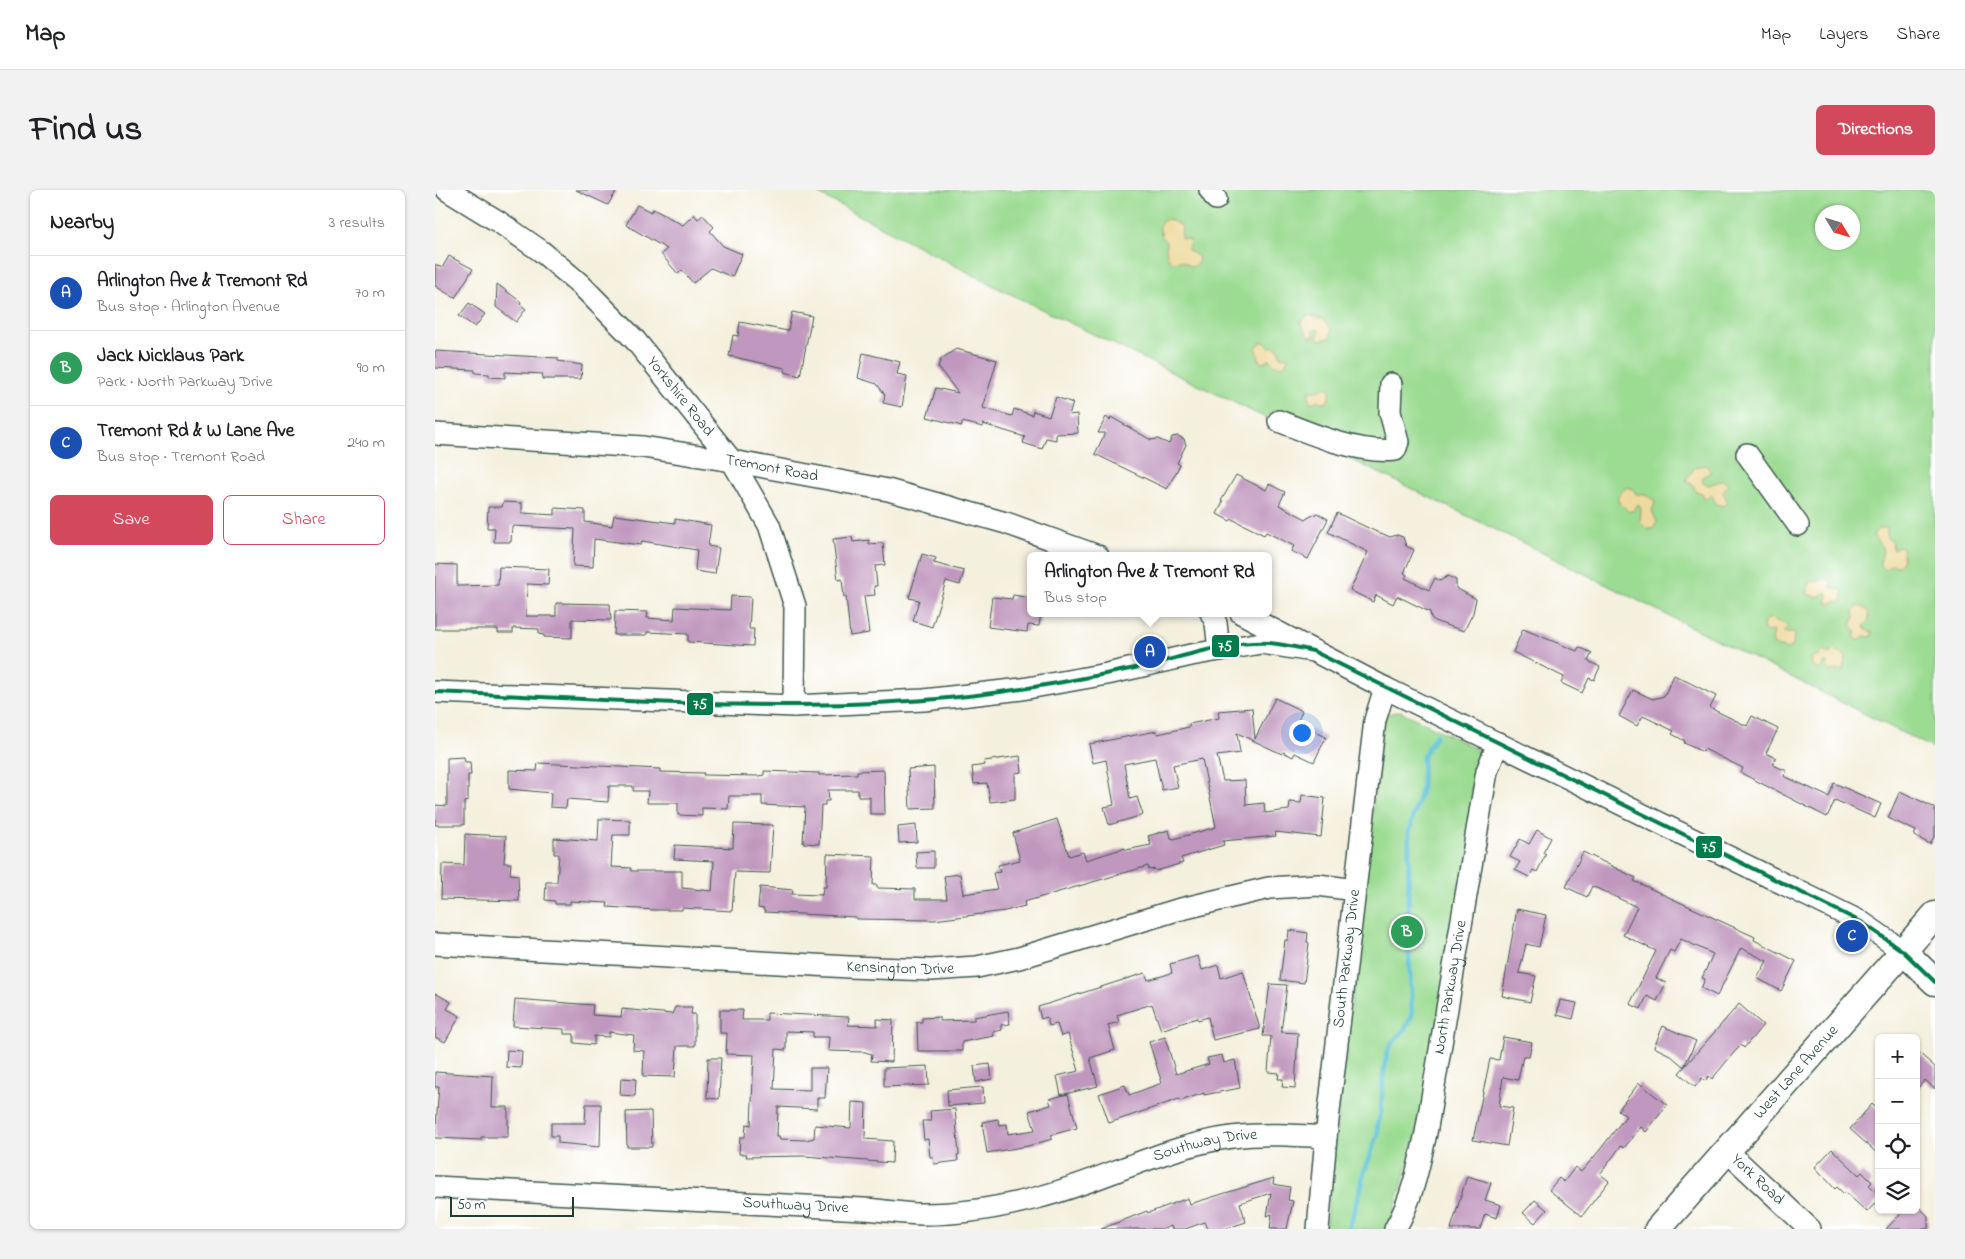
<!DOCTYPE html>
<meta charset="utf-8">
<style>
:root{--surface:#fff;--page:#f2f2f2;--text:#202124;--muted:#757577;--line:#e0e0e0;--accent:#d1495b}
body{margin:0;font-family:"Indie Flower",sans-serif;background:var(--page);color:var(--text)}
.controls{position:absolute;right:15px;bottom:15px;display:grid;overflow:hidden;border-radius:8px;box-shadow:0 1px 4px #0004}
.controls button{width:45px;height:45px;display:grid;place-items:center;padding:0;border:0;border-bottom:1px solid var(--line);background:var(--surface);color:var(--text);font:25px sans-serif}
.compass{position:absolute;left:1380px;top:15px;width:45px;height:45px;border-radius:50%;background:var(--surface);box-shadow:0 1px 4px #0004;rotate:128deg}
.scale{position:absolute;left:15px;bottom:12px;width:124px;box-sizing:border-box;padding-left:5px;border:2px solid #1f3d34;border-top:0;font-size:14px;line-height:18px;white-space:nowrap;color:#1f3d34;-webkit-text-stroke:4px #fff;paint-order:stroke}
.you{position:absolute;left:866px;top:542px;width:18px;height:18px;margin:-12px;border:4px solid #fff;border-radius:50%;background:#1a73e8;box-shadow:0 0 0 8px #1a73e833}
.badge{display:grid;place-items:center;width:32px;height:32px;border-radius:50%;background:var(--accent);color:#fff;font-size:16px;font-weight:700}
.pin{position:absolute;translate:-50% -50%;border:2px solid #fff;box-shadow:0 1px 5px #0006}
.popup{position:absolute;left:592px;top:362px;width:245px;height:65px;box-sizing:border-box;display:grid;place-content:center;border-radius:8px;background:var(--surface);filter:drop-shadow(0 1px 4px #0005);font-size:16px;white-space:nowrap;color:var(--muted)}
.popup b{font-size:19px;color:var(--text)}
.popup::after{content:'';position:absolute;left:50%;top:100%;margin-left:-10px;border:10px solid transparent;border-top-color:var(--surface)}
.list{margin:0;padding:0;list-style:none}
h2{display:flex;justify-content:space-between;align-items:center;height:65px;margin:0;padding:0 20px;font-size:21px}
h2 small{font-size:16px;font-weight:400;color:var(--muted)}
.list li{display:grid;grid-template-columns:32px 1fr auto;gap:15px;align-items:center;box-sizing:border-box;height:75px;padding:0 20px;border-top:1px solid var(--line)}
.list b{display:block;font-size:19px;white-space:nowrap}
.list p{margin:0;font-size:16px;white-space:nowrap;color:var(--muted)}
.list em{font-size:16px;font-style:normal;color:var(--muted)}
.actions{display:flex;gap:10px;padding:15px 20px}
.actions a{flex:1;padding:11px 0;border:1px solid var(--accent);border-radius:8px;text-align:center;font-size:18px;color:var(--accent)}
.actions .main{background:var(--accent);color:#fff}
.icon{flex:none;width:28px;height:28px;fill:none;stroke:currentColor;stroke-width:2;stroke-linecap:round;stroke-linejoin:round}
.map{position:relative;flex:none;width:1500px;height:1039px;overflow:hidden;border-radius:8px}
header{display:flex;align-items:center;gap:30px;box-sizing:border-box;height:70px;padding:0 25px;background:var(--surface);border-bottom:1px solid var(--line)}
header strong{font-size:24px}
nav{display:flex;gap:28px;margin-inline-start:auto;font-size:18px}
.intro{display:flex;align-items:center;justify-content:space-between;box-sizing:border-box;height:120px;padding:0 30px}
h1{margin:0;font-size:35px}
.button{padding:12px 22px;border-radius:8px;background:var(--accent);color:#fff;font-size:18px;font-weight:700}
main{display:flex;gap:30px;padding:0 30px}
aside{flex:1;background:var(--surface);border-radius:8px;box-shadow:0 1px 4px #0004}
.map>svg:first-child{display:block}
.green{fill:#9bdb92;stroke:#5d8c63;fill-rule:evenodd}
.sand{fill:#eeda9e;stroke:#868c69}
.lines{fill:none;stroke-linecap:round;stroke-linejoin:round}
.stream{stroke:#5ac0d7;stroke-width:5}
.building{fill:#c097be}
.minor-casing{stroke:#3f584e;stroke-width:24}
.major-casing{stroke:#3f584e;stroke-width:29}
.minor{stroke:#fff;stroke-width:21}
.major{stroke:#fff;stroke-width:26}
.bus-1-casing{stroke:#fff;stroke-width:8}
.bus-1{stroke:#007b4b;stroke-width:4}
.labels{text-anchor:middle;dominant-baseline:central;stroke-width:4;stroke-linejoin:round;paint-order:stroke}
.street-label{font-size:16px;fill:#1f3d34;stroke:#fff}
.line-badge{stroke:#fff;stroke-width:2}
.badge-label{font-size:14px;text-anchor:middle;font-weight:bold;fill:#fff}
</style>
<header>
<strong>Map</strong>
<nav><a>Map</a><a>Layers</a><a>Share</a></nav>
</header>
<div class="intro"><h1>Find us</h1><a class="button">Directions</a></div>
<main>
<aside>
<h2>Nearby<small>3 results</small></h2>
<ul class="list">
<li><span class="badge" style="background:#1a4fb4">A</span><div><b>Arlington Ave &amp; Tremont Rd</b><p>Bus stop · Arlington Avenue</p></div><em>70 m</em></li>
<li><span class="badge" style="background:#2e9e5b">B</span><div><b>Jack Nicklaus Park</b><p>Park · North Parkway Drive</p></div><em>90 m</em></li>
<li><span class="badge" style="background:#1a4fb4">C</span><div><b>Tremont Rd &amp; W Lane Ave</b><p>Bus stop · Tremont Road</p></div><em>240 m</em></li>
</ul>
<div class="actions"><a class="main">Save</a><a>Share</a></div>
</aside>
<div class="map">
<svg width="1500" height="1039" viewBox="0 0 1500 1039">
<rect width="100%" height="100%" fill="#fff"/>
<filter id="ink" filterUnits="userSpaceOnUse"><feTurbulence type="fractalNoise" baseFrequency=".02" numOctaves="2"/><feDisplacementMap in="SourceGraphic" scale="10" xChannelSelector="R" yChannelSelector="G"/><feConvolveMatrix kernelMatrix="1 2 1 2 8 2 1 2 1" color-interpolation-filters="sRGB"/></filter>
<filter id="wash" filterUnits="userSpaceOnUse"><feTurbulence type="fractalNoise" baseFrequency=".0096" numOctaves="4" result="noise"/><feDisplacementMap in="SourceGraphic" scale="20" xChannelSelector="R" yChannelSelector="G"/><feGaussianBlur stdDeviation="1.12" result="paint"/><feColorMatrix in="noise" values="0 0 0 0 0 0 0 0 0 0 0 0 0 0 0 0 0 1.4 0 .05"/><feComposite in="paint" operator="in"/></filter>
<g filter="url(#wash)">
<rect width="100%" height="100%" fill="#f4f0de"/>
<!-- green -->
<g class="green">
<path d="M376,0H1500V559L1080,349L561,97ZM1388,22H1418V52H1388Z"/>
<path d="M965,521L1036,556L1047,565L1050,574L985,932L960,1018L950,1039H890L947,541L952,524Z"/>
</g>
<!-- sand -->
<g class="sand">
<path d="M733,29L747,36L746,48L755,50L753,60L764,67L763,73L757,77L747,71L737,72C730,66 732,60 731,52L727,47L724,36L728,31Z"/>
<path d="M874,125L889,130L896,139L895,148L884,150L882,148L884,141L881,139L878,141L879,147H874L865,132Z"/>
<path d="M826,152L832,153L834,158L838,156L844,159L845,166L854,167L849,176L839,175L835,169L829,173L825,172L821,158Z"/>
<path d="M889,197L896,199L893,212L887,213L882,210L878,213L874,211V201H883Z"/>
<path d="M1271,275L1276,282L1267,287L1268,293L1274,295L1288,290L1293,294L1288,303L1293,312L1288,316L1281,314L1276,304L1270,310L1267,303L1260,301L1259,296L1251,290L1260,277Z"/>
<path d="M1192,297L1198,299L1201,304H1208L1218,309L1220,313L1217,321L1222,332L1218,339H1212L1205,332L1206,319L1203,314L1199,320L1194,322L1183,311V305Z"/>
<path d="M1444,338H1452V348L1457,351L1458,359L1464,356L1468,359V370L1464,376L1456,375L1451,380L1445,374L1448,359L1438,345Z"/>
<path d="M1392,389L1397,392L1395,397L1408,401L1407,412L1400,411L1396,414L1391,412L1393,405L1392,402L1383,407L1372,404L1373,397L1376,392Z"/>
<path d="M1424,416L1428,417L1434,422V430L1429,435L1430,439L1438,443L1436,447L1429,446L1424,451L1419,447L1421,441L1416,435L1420,427L1419,421Z"/>
<path d="M1335,428L1354,436L1348,443H1359L1358,456L1351,459L1339,455L1337,451L1339,441L1331,442L1328,437L1329,432Z"/>
<path d="M1399,460L1411,466L1408,480L1394,481L1391,472L1384,480L1377,476L1376,468L1383,467L1387,461L1394,464Z"/>
</g>
<g class="lines">
<!-- stream -->
<path class="stream" d="M914,1039L927,994V988L943,944L942,937L946,922L948,887L952,863L956,854L970,839L977,825L973,742L974,641L987,597L988,566L1001,545"/>
</g>
<g id="blocks">
<!-- building -->
<g class="building">
<path d="M141,0H182L173,15Z"/>
<path d="M202,15L216,22L218,19L248,35L259,24L263,29L268,25L279,37L275,41L288,56L307,64L297,87L276,78L258,93L247,80L243,84L226,64L232,59L191,35Z"/>
<path d="M14,66L38,79L20,108L0,96V74L7,78Z"/>
<path d="M62,94L86,112L85,114L91,119L81,132L61,117Z"/>
<path d="M34,113L50,124L40,137L24,126Z"/>
<path d="M357,122L377,126L365,186L350,182V178L294,166L298,145L303,146L305,132L353,141Z"/>
<path d="M521,159L562,170L548,218L577,226L579,219L597,225L598,221L614,226L621,207L638,213L634,225L642,224L643,243L621,244V250L611,248L607,259L588,253L590,247L548,234V237L527,232V236L492,227L501,198L523,203L503,177L506,169Z"/>
<path d="M0,161L123,168V171L147,175L146,189H107L108,184L70,182V188L54,187V184L40,183V180L0,178Z"/>
<path d="M428,163L465,172L462,184L472,186L467,217L448,213L450,205L442,194L423,188Z"/>
<path d="M671,227L675,230L676,227L716,250L723,249L734,254L737,247L743,246L749,249L751,255L742,273L745,275L732,299L660,264L670,243H663Z"/>
<path d="M801,285L831,300L834,294L850,302L844,315L871,329L882,323L893,329L873,369L856,361L859,356L831,342L829,345L797,329L795,331L782,324L788,312L786,311Z"/>
<path d="M68,312L87,313V323L120,325V318L150,320V332L177,336L179,325L240,333V329L276,335L273,356L284,358L280,384L260,381L262,360L207,351L206,355L159,349L158,377L138,376L140,339L77,336L76,352H59L60,338H52L53,317H67Z"/>
<path d="M902,323L946,344V343L955,347L962,345L968,347L971,356L979,360L969,383L972,385L970,388L994,400L1000,388L1005,391L1013,386L1021,390V398L1041,409L1038,423L1029,441L1002,432L996,428L995,422L962,406L958,414L941,405L938,412L915,400L933,362L893,342Z"/>
<path d="M417,347L418,352L434,350V354L448,353L450,375L440,376L442,396H439L440,405L429,406L434,443L415,446L411,406L409,407L407,389L403,390L398,349Z"/>
<path d="M487,364L501,368L499,373L529,381L525,395L511,391L497,437L478,431L484,410L474,408Z"/>
<path d="M0,374L22,375V396L63,395L64,377L114,379L113,395L92,394L91,426H121V413L175,414L176,430L137,429V448L109,447V445L104,444V439L78,438V443H63V439H0Z"/>
<path d="M578,405L596,408V423H606L604,436L593,435L592,442L553,437L557,407L577,409Z"/>
<path d="M296,406L316,407L314,439H319L318,456L253,452V444L212,442V445H179L180,421L213,422L212,428L239,430L240,417L295,420Z"/>
<path d="M1088,439L1142,461L1144,457L1157,463L1153,471L1165,477L1159,490L1154,488L1147,503L1126,493L1129,487L1078,462Z"/>
<path d="M1239,485L1281,506L1275,518L1312,536L1317,526L1343,539L1331,563L1341,568L1338,575L1352,581L1349,586L1394,607L1399,593L1446,614L1440,628L1400,610L1392,627L1306,583L1308,578L1269,559L1268,562L1249,553L1250,551L1237,544L1239,541L1208,526L1202,536L1184,526L1198,500L1218,509L1229,506Z"/>
<path d="M840,508L867,521L862,533L891,547L879,572L860,563L858,567L848,562L847,564L802,543L805,563L782,566L788,591L810,590L811,615L829,613L830,623L854,620L855,612L866,613L867,605L890,608L886,647L840,642L841,646L788,651L789,655L746,668L748,673L721,681L720,679L714,680L713,676L589,712L590,716L570,721L499,730L421,729V727L329,722V719L323,718L325,697L358,700L357,704L387,705L388,697H391L392,664L439,666L438,695H442V698L480,699V709H512L509,686L525,684L528,704L562,699L558,683L565,682L563,675L585,670L578,643L622,629L634,666L648,662L651,670L690,658L691,660L716,655L713,646L734,640L736,648L739,649L781,637L767,569L738,575L743,597L727,600L720,568L689,574L695,609L702,607L708,625L674,635L669,617L679,615L671,570L658,573L654,554L722,541L723,544L754,537V534L784,528L783,521L817,518L820,549Z"/>
<path d="M585,566L587,582L580,583V609L555,612L552,593L539,594L537,577L550,575L549,571Z"/>
<path d="M29,567L30,572H35L36,585H33V611L29,612V635H0V615L12,616V568Z"/>
<path d="M103,573L225,579V582L269,583L268,585L323,586L329,585V581L384,583V585L422,584V581L449,580L450,624H435V607H423V600H393L394,611H390V615H386L384,654L368,653L370,617L327,615V606H294L293,619L267,618V626L243,625V613H212L213,601H198V596H174L173,612L132,609L131,618L115,617L116,603L74,599V580L102,581Z"/>
<path d="M499,577L500,618L475,619L473,579Z"/>
<path d="M1465,601L1500,618V645L1495,654L1479,646L1481,641L1453,628Z"/>
<path d="M164,629L195,630V645H178L176,677L196,678V681H247V698L277,701L279,671L239,669L240,655L298,658L299,634L338,635L335,683L300,682L297,721L247,718V720H220L172,717L173,713L135,711V714H120V711L110,710L111,692H122L124,664H119V648L163,651Z"/>
<path d="M481,635L482,652L464,653L463,637Z"/>
<path d="M1102,640L1116,648L1108,663L1111,664L1102,682L1098,680L1094,687L1080,680L1085,672L1075,667L1085,649L1094,654Z"/>
<path d="M30,644L71,646L69,673H76L75,684L83,685L84,711L6,709L7,674L29,675Z"/>
<path d="M499,661V678H482L481,662Z"/>
<path d="M1148,662L1201,688L1199,691L1320,747L1319,750L1361,771L1346,801L1322,788L1332,771L1306,758L1282,806L1266,798L1270,789L1267,788L1278,764L1246,749L1239,762L1235,760L1221,788L1231,793L1222,811L1212,806L1206,819L1195,814L1221,761L1188,745L1202,717L1157,696L1152,707L1131,697Z"/>
<path d="M1082,719L1111,725L1104,757L1091,754L1084,783L1101,786L1095,812L1067,806Z"/>
<path d="M854,740L873,743L872,752L874,753L869,793L845,790L850,750H853Z"/>
<path d="M763,766L767,780L783,775L786,788L808,781L825,839L778,850L773,827L763,830L762,828L726,840L717,814L682,825L684,832L673,835L680,860L655,868L663,896L626,905L622,886L644,881L633,844L626,846L622,834L614,836L612,827L606,829L603,817L710,783L713,790L737,783L735,774Z"/>
<path d="M835,794L852,795L846,842L863,843L860,898L847,897L848,889H843L844,883L833,882L836,846H828Z"/>
<path d="M0,803L16,812L12,819L25,826L10,852L0,847Z"/>
<path d="M80,809L158,815L157,825L186,827L187,819L237,824L240,817H257L256,824H260V856H242L240,887L208,886L209,861L198,860L199,845L174,842V847L159,846V855L139,853V844H129V839L78,836Z"/>
<path d="M1125,810L1142,813L1138,829L1122,825Z"/>
<path d="M1304,814L1328,835L1309,858L1306,855L1296,866L1277,889L1274,886L1270,891L1267,888L1260,897L1244,883Z"/>
<path d="M285,820H308L307,830H332V823L414,827L413,835L442,836V829L458,830L457,872L436,871L437,864L430,862L393,861L394,847H378V842L351,841V860L341,859L339,899L375,900V878H392L390,908H382V919L343,917L342,946H344L345,949L371,950L379,948L380,935L416,938L417,912L431,913L430,949L458,951L457,973L369,966L311,967L312,964H304L305,947H310L311,934L316,935L319,865L291,864L292,843H285Z"/>
<path d="M573,821L575,834L566,835L567,840L558,842L559,846L527,852V861H483L482,832H487V828L505,827V831L539,830V827Z"/>
<path d="M1228,836L1261,851L1249,877L1235,865L1219,857Z"/>
<path d="M730,847L741,884L774,874L772,868L787,865L789,873L800,870L805,898L769,905V903L745,911L744,909L674,933L664,904L690,895L694,905L727,893L714,852Z"/>
<path d="M1068,847L1097,852L1094,867L1088,866L1083,890L1068,887L1064,916L1078,918L1072,956L1038,950L1055,869L1064,870Z"/>
<path d="M72,860L87,861L86,878L71,877Z"/>
<path d="M1481,860L1500,877V899L1490,890L1481,900Z"/>
<path d="M273,868H286L284,909L272,908Z"/>
<path d="M555,874L557,889L541,892L539,876Z"/>
<path d="M493,876L494,895L449,897V878Z"/>
<path d="M0,882L58,886L57,917H73V947H46V950L0,948L4,897H0Z"/>
<path d="M186,888L201,889L200,906L185,905Z"/>
<path d="M1204,893L1232,915L1211,942L1206,937L1189,958L1186,956L1165,984L1174,991L1147,1026L1114,1000L1124,988L1129,992L1140,977L1146,982L1164,961L1191,926L1183,920Z"/>
<path d="M548,897L549,913L513,916L512,900Z"/>
<path d="M633,904L642,938L616,945L617,949L593,956L552,963L547,932L563,929L564,935L572,934L573,944L600,940L594,921L616,915L614,909Z"/>
<path d="M151,914H166L165,957L123,953V946H116V933H150Z"/>
<path d="M1437,914L1444,921V965L1415,939Z"/>
<path d="M520,919L524,965H522L523,971L499,974L498,967H495L493,949L489,950L487,931H496L495,921Z"/>
<path d="M216,921L217,957H192L191,922Z"/>
<path d="M1397,959L1424,985L1427,982L1437,992L1434,995L1444,1004V1009L1432,1022L1410,1002L1409,1004L1402,997L1400,999L1380,977Z"/>
<path d="M1032,986L1056,993L1050,1010L1066,1015L1062,1028L1050,1024L1045,1039H1016Z"/>
<path d="M839,988L838,994L855,997L853,1010L858,1011L852,1039H835L837,1024L832,1026L836,1003L805,1013L811,1032L790,1039H773L770,1032L750,1039H737L736,1036L728,1039H666L712,1021L713,1023L753,1008L755,1014Z"/>
<path d="M1100,1010L1112,1020L1100,1033L1088,1023Z"/>
<path d="M1483,1016L1493,1026V1039H1451L1469,1020H1481Z"/>
</g>
</g>
</g>
<g filter="url(#ink)">
<use href="#blocks" fill-opacity="0" stroke="#3f584e" stroke-width="1"/>
<g class="lines">
<!-- minor casing -->
<g class="minor-casing">
<g id="minor">
<path id="s1" d="M12,0L64,32L106,61L145,94L200,150L297,271L334,335L360,416L359,516"/>
<path d="M775,0L781,9"/>
<path d="M844,231C876,244 925,264 960,260L963,252L955,222L956,194"/>
<path id="s2" d="M0,244L208,257L297,271L453,300L571,333L663,366"/>
<path d="M1312,264L1363,335"/>
<path d="M776,423L781,433L784,460"/>
<path d="M806,423L950,498L1426,732L1468,761"/>
<path d="M0,502L359,516L489,510L587,499L672,484L756,465L826,453L878,461"/>
<path id="s3" d="M0,754L414,777L496,780L542,777L584,768L742,720L834,698L883,695L920,700"/>
<path id="s4" d="M1292,961L1375,1039"/>
<path id="s5" d="M0,997L428,1019C448,1020 468,1024 488,1024C526,1024 568,1017 605,1007C669,990 730,956 797,947C828,943 859,945 891,947"/>
<path id="s6" d="M883,1039L891,947L940,530L950,498"/>
<path id="s7" d="M960,1039C977,1010 984,975 991,943L1052,581L1063,553"/>
</g>
</g>
<!-- major casing -->
<g class="major-casing">
<g id="major">
<path d="M1468,761L1500,792"/>
<path id="s8" d="M1223,1039L1500,725"/>
</g>
</g>
<!-- minor -->
<use href="#minor" class="minor"/>
<!-- major -->
<use href="#major" class="major"/>
<!-- bus-1 casing -->
<g class="bus-1-casing">
<path id="bus-1" d="M0,502C167,509 335,523 502,509C567,504 631,492 695,479C741,470 787,451 834,453C849,454 864,458 878,461L1426,732L1468,761L1500,792"/>
</g>
<!-- bus-1 -->
<use href="#bus-1" class="bus-1"/>
</g>
</g>
<g class="labels">
<!-- street labels -->
<g class="street-label">
<text stroke="none"><textPath href="#s1" startOffset="314">Yorkshire Road</textPath></text>
<text stroke="none"><textPath href="#s2" startOffset="339">Tremont Road</textPath></text>
<text stroke="none"><textPath href="#s6" startOffset="272">South Parkway Drive</textPath></text>
<text stroke="none"><textPath href="#s3" startOffset="466">Kensington Drive</textPath></text>
<text stroke="none"><textPath href="#s7" startOffset="249">North Parkway Drive</textPath></text>
<text stroke="none"><textPath href="#s8" startOffset="209">West Lane Avenue</textPath></text>
<text stroke="none"><textPath href="#s5" startOffset="781">Southway Drive</textPath></text>
<text stroke="none"><textPath href="#s4" startOffset="42">York Road</textPath></text>
<text stroke="none"><textPath href="#s5" startOffset="361">Southway Drive</textPath></text>
</g>
</g>
<g class="line-badge">
<rect x="776" y="444" width="29" height="24" rx="5" fill="#007b4b"/>
<rect x="251" y="502" width="28" height="24" rx="5" fill="#007b4b"/>
<rect x="1260" y="645" width="28" height="24" rx="5" fill="#007b4b"/>
</g>
<g class="badge-label">
<text x="790" y="461">75</text>
<text x="265" y="519">75</text>
<text x="1274" y="662">75</text>
</g>
</svg>
<div class="controls">
<button>+</button>
<button>−</button>
<button><svg class="icon" aria-label="locate" viewBox="0 0 24 24"><circle cx="12" cy="12" r="6"/><path d="M12 2v4M12 18v4M2 12h4M18 12h4"/></svg></button>
<button><svg class="icon" aria-label="layers" viewBox="0 0 24 24"><path d="M12 4l9 5-9 5-9-5zM3 14l9 5 9-5"/></svg></button>
</div>
<svg class="compass" viewBox="-18 -18 36 36"><path d="M0-13l5 13h-10z" fill="#e53935"/><path d="M0 13l5-13h-10z" fill="#757577"/></svg>
<div class="scale">50 m</div>
<div class="you"></div>
<div class="pin badge" style="left:715px;top:462px;background:#1a4fb4">A</div>
<div class="popup"><b>Arlington Ave &amp; Tremont Rd</b>Bus stop</div>
<div class="pin badge" style="left:972px;top:742px;background:#2e9e5b">B</div>
<div class="pin badge" style="left:1417px;top:746px;background:#1a4fb4">C</div>
</div>
</main>
